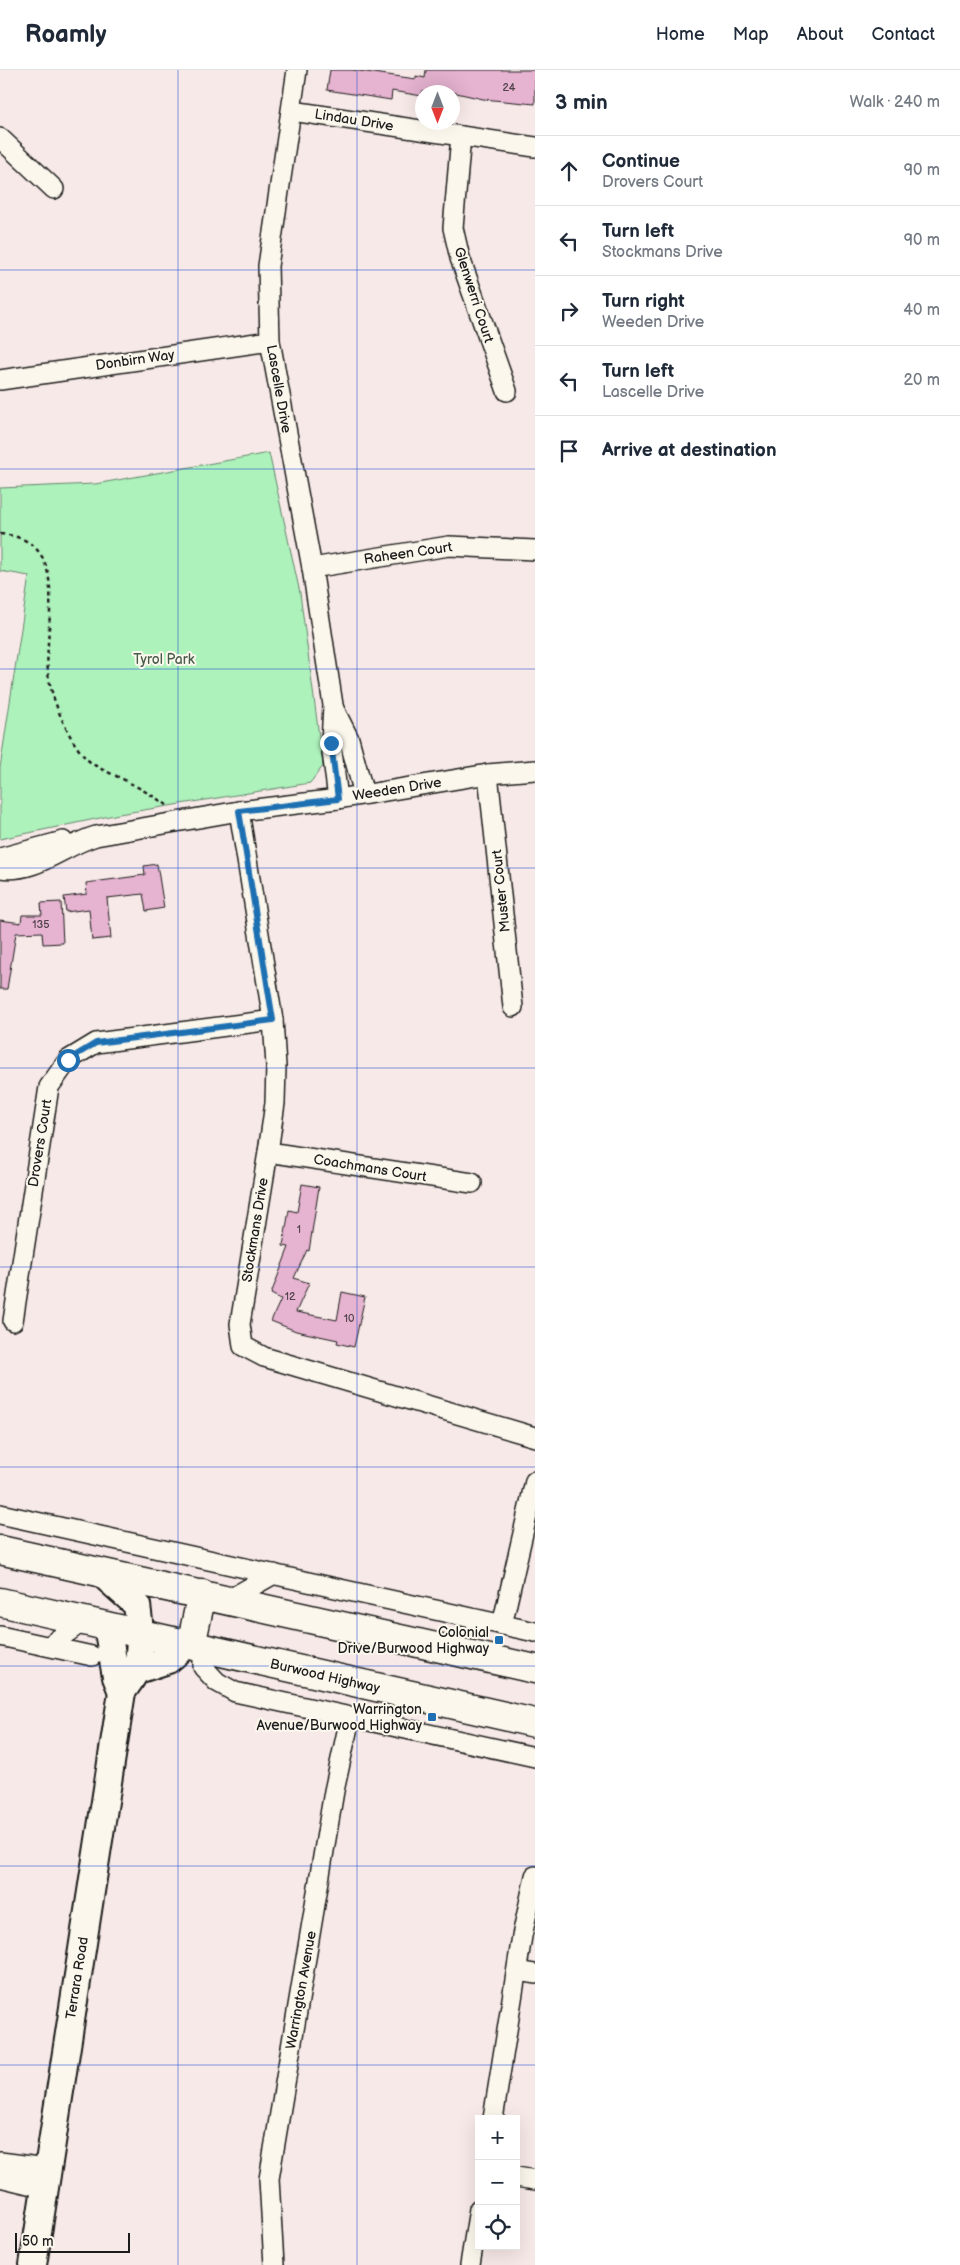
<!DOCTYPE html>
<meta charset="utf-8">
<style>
:root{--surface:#fff;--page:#f6f6f7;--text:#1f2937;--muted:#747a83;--line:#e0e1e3}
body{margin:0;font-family:"Balsamiq Sans",sans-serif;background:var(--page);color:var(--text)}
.controls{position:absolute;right:15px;bottom:15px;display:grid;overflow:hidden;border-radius:0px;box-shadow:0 5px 20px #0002}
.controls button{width:45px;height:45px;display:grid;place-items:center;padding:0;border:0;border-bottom:1px solid var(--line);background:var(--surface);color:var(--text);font:25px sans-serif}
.compass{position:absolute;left:415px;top:15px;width:45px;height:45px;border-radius:50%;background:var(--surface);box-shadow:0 5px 20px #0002;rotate:180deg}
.scale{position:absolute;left:15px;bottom:12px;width:115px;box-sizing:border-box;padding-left:5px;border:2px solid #1c1c1c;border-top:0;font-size:14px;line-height:18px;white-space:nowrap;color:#1c1c1c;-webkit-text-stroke:4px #fbf7ec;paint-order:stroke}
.stop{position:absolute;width:15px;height:15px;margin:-11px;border:4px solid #1f6fb2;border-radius:50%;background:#fff}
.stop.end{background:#1f6fb2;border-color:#fff;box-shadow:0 1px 5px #0008}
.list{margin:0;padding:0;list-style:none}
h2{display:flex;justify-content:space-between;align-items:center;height:65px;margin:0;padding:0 20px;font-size:21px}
h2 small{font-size:16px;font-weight:400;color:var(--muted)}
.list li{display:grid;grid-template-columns:32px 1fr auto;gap:15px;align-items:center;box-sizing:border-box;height:70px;padding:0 20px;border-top:1px solid var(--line)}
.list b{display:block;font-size:19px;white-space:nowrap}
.list p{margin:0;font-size:16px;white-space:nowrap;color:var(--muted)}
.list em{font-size:16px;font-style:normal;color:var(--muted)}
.icon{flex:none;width:28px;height:28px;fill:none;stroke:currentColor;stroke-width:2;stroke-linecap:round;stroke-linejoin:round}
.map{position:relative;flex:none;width:535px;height:2195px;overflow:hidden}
header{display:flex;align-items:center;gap:30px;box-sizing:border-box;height:70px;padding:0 25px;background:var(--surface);border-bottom:1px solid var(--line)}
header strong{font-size:24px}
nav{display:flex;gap:28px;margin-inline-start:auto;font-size:18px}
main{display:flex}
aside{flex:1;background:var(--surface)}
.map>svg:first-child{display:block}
.green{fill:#adf1bb;stroke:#64866c}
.building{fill:#e6b3d1;stroke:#1c1c1c}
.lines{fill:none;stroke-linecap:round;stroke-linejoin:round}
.street-casing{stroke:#1c1c1c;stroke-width:22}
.secondary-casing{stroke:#1c1c1c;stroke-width:30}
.highway-casing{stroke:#1c1c1c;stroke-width:31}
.path{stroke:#1c1c1c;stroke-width:2.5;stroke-dasharray:4 4;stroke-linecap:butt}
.street{stroke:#fbf7ec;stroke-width:19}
.secondary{stroke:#fbf7ec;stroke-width:26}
.highway{stroke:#fbf7ec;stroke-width:28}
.route{stroke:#1f6fb2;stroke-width:6}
.grid{fill:none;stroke:#1d4ed8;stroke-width:1;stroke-opacity:0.55}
.poi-dot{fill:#1f6fb2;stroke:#fbf7ec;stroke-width:2}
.labels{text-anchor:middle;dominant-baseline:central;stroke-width:4;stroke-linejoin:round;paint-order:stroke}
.number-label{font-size:11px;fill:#4e4249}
.street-label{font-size:14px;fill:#1c1c1c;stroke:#fbf7ec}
.park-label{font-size:14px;fill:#485c4c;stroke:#fbf7ec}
.poi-label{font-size:14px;fill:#1c1c1c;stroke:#fbf7ec;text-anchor:end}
</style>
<header>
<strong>Roamly</strong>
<nav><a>Home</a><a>Map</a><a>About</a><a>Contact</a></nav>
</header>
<main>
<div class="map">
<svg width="535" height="2195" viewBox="0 0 535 2195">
<rect width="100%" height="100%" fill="#f7e9e7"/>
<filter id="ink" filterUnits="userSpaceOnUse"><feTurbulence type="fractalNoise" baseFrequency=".02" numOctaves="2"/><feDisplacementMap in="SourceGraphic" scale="10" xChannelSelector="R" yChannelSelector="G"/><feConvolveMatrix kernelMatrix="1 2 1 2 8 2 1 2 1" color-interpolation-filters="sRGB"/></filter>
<g filter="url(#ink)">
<!-- green -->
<path class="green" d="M269,383L300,523L323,696L310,713L119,744L0,769V698L29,506L0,501V418L95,414Z"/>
<!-- building -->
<g class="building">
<path d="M330,0H352L416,9V6L425,8L426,0H535V34L483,29L452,22H422V26L392,21L391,30L327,20Z"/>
<path d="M157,794L164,838L146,841L143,824L107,828L111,868L92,870L89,839L66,842L64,827L87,824L86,813L145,805L144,796Z"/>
<path d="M61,832L63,873L43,874L42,862L16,863L7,919H0V850L21,853L22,845H42L41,833Z"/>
<path d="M302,1114L319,1117L309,1181L307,1180L294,1208L309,1213L296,1242L337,1250L342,1222L365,1227L354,1277L337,1273L338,1270L296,1261L271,1251L281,1229L271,1224L289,1177L283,1176L289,1140L297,1142Z"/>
</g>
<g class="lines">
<!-- street casing -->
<g class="street-casing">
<g id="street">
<path d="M297,0L268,196L270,271L312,498L333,635L331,673L338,729"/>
<path d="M292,41L535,77"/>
<path d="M461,66L453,158L460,188L507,321"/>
<path d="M0,68L54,119"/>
<path d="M0,310L270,271"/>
<path d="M312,498L449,476L535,480"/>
<path d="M334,639L349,669L364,724"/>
<path d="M488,704L513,937"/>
<path d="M239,741L273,950L276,996L275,1033L268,1082L240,1254L243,1276L264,1287L535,1367"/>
<path d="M0,788L63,771"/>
<path d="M0,798C35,804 64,775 96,766L239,741L338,729L488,704L535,700"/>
<path d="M268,1082L472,1113"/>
<path d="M13,1251L49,1017L68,990L96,973L273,950"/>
<path d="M0,1444L535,1562"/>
<path d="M228,1530L274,1504"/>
<path d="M502,1555L535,1411"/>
<path d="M0,1566L92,1586"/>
<path d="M49,1576L83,1551"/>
<path d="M203,1578V1597L217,1612L235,1622L535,1687"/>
<path d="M517,1901L535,1904"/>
<path d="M493,2049L522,1866L535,1806"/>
<path d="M0,2092L47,2098"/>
<path d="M0,2107L45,2118"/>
<path d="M516,2107L535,2110"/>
<path d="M274,2195L269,2109L334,1721L350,1648"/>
<path d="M470,2195L479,2139"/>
</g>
</g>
<!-- secondary casing -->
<g class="secondary-casing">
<g id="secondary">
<path d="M107,1556L116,1607L122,1622"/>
<path d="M135,1601L168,1590L187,1574"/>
<path d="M33,2195L122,1622C126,1616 132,1609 135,1602C142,1584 140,1553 137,1535L100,1502"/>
</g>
</g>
<!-- highway casing -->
<g class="highway-casing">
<g id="highway">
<path d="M0,1480L535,1599"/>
<path d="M0,1532L535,1653"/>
<path d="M191,1575L202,1524"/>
</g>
</g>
<!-- path -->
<path class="path" d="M0,464C74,469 43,554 48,602C50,626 67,666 83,685C94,699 113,703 128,712C142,719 154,727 167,735"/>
<!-- street -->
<use href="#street" class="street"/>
<!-- secondary -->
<use href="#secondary" class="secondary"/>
<!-- highway -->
<use href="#highway" class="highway"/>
</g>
</g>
<g class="lines" filter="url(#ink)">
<!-- route -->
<path class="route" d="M68,990L96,973L273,950L239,741L338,729L331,673"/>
</g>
<!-- grid -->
<path class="grid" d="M178,0V2195M357,0V2195M0,200H535M0,399H535M0,599H535M0,798H535M0,998H535M0,1197H535M0,1397H535M0,1596H535M0,1796H535M0,1995H535"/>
<!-- markers -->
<g class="poi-dot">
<rect x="494" y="1565" width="10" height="10" rx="2.5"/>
<rect x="427" y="1642" width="10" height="10" rx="2.5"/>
</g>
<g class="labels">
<!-- number labels -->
<g class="number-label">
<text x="509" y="17">24</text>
<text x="41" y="854">135</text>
<text x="299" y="1159">1</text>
<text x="290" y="1226">12</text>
<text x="349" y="1248">10</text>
</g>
<!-- street labels -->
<g class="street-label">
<text transform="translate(354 50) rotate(9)">Lindau Drive</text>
<text transform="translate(474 225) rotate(72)">Glenwerri Court</text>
<text transform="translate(135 290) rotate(-8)">Donbirn Way</text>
<text transform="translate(279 319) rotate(80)">Lascelle Drive</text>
<text transform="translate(408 483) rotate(-8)">Raheen Court</text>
<text transform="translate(397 719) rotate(-9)">Weeden Drive</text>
<text transform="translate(501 821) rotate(-96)">Muster Court</text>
<text transform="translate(40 1073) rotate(-81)">Drovers Court</text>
<text transform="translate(370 1098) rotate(9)">Coachmans Court</text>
<text transform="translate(255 1160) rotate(-81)">Stockmans Drive</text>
<text transform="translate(325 1606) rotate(13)">Burwood Highway</text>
<text transform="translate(77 1908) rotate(-81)">Terrara Road</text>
<text transform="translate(301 1920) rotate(-80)">Warrington Avenue</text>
</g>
<!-- park labels -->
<g class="park-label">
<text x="164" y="589">Tyrol Park</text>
</g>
<!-- poi labels -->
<g class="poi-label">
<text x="489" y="1562">Colonial<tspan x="489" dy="16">Drive/Burwood Highway</tspan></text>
<text x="422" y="1639">Warrington<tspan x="422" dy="16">Avenue/Burwood Highway</tspan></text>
</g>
</g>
</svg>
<div class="controls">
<button>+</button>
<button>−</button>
<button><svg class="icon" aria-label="locate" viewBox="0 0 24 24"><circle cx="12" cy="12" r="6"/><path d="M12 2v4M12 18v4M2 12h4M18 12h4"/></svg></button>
</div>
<svg class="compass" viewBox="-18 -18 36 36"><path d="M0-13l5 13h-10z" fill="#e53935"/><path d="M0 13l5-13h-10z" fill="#747a83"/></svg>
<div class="scale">50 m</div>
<div class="stop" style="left:68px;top:990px"></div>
<div class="stop end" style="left:331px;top:673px"></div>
</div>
<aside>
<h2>3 min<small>Walk · 240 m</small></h2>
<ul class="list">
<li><svg class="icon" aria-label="ahead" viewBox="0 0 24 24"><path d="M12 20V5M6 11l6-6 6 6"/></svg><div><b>Continue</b><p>Drovers Court</p></div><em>90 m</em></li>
<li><svg class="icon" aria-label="left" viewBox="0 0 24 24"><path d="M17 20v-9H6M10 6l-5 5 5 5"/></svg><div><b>Turn left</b><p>Stockmans Drive</p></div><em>90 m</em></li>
<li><svg class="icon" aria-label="right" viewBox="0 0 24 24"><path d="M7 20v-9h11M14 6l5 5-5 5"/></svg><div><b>Turn right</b><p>Weeden Drive</p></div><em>40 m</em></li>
<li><svg class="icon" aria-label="left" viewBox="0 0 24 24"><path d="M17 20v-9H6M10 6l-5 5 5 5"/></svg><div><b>Turn left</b><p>Lascelle Drive</p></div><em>20 m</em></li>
<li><svg class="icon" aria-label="arrive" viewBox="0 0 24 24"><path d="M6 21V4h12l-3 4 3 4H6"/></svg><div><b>Arrive at destination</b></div></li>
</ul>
</aside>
</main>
